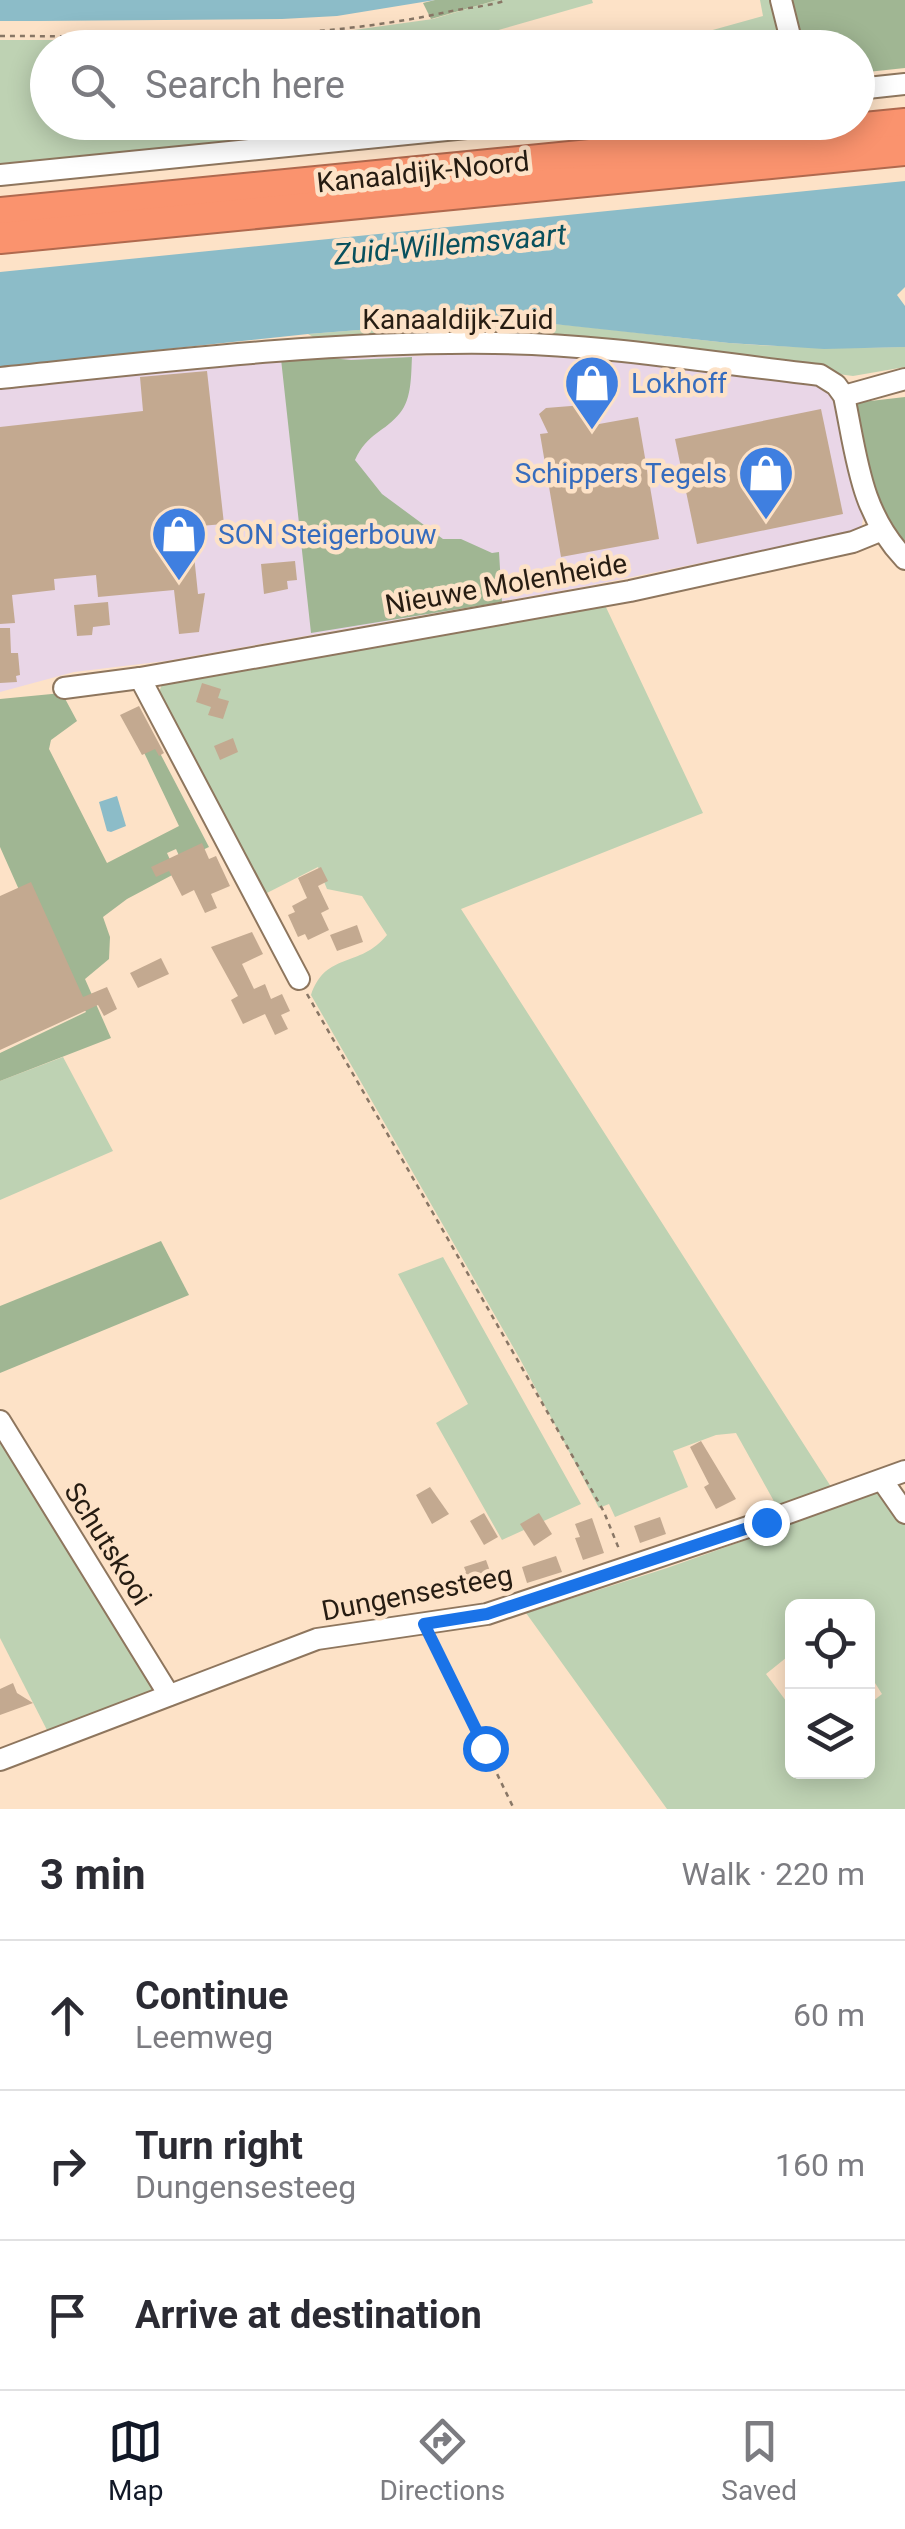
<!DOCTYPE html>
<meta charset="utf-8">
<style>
:root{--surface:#fff;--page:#f7f7f7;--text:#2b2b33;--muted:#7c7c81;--line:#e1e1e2;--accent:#111827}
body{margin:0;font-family:Roboto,sans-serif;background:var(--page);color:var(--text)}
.controls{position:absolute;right:30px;bottom:30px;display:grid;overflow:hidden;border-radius:15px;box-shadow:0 5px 25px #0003}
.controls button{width:90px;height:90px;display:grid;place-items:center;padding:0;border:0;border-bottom:2px solid var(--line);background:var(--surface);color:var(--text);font:50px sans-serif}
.stop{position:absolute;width:30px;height:30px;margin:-22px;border:8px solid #1a73e8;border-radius:50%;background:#fff}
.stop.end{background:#1a73e8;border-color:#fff;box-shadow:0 2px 10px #0008}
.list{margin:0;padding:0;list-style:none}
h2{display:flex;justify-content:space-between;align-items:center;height:130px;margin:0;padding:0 40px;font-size:42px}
h2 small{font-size:32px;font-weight:400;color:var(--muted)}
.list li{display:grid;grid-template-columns:65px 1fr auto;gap:30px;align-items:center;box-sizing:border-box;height:150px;padding:0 40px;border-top:2px solid var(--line)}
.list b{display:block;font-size:38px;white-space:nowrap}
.list p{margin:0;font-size:32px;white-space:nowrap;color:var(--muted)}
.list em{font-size:32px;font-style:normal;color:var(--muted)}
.icon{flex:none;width:55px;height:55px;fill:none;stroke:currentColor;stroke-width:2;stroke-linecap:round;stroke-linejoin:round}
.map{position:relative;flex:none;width:905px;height:1809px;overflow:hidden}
.search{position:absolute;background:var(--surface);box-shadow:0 5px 25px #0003;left:30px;right:30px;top:30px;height:110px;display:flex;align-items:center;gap:25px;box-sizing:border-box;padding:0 35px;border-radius:55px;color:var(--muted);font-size:38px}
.sheet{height:580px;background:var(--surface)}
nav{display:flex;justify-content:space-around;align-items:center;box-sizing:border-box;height:140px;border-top:2px solid var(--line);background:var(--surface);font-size:28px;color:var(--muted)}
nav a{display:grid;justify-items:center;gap:5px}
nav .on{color:var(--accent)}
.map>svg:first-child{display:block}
.industrial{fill:#e9d6e7}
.green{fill:#bed2b3;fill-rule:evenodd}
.forest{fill:#a0b693}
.water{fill:#8cbcc8}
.building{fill:#c3a990}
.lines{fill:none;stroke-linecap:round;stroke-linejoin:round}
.minor-casing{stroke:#8e765e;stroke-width:24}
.highway-casing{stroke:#b0694e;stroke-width:34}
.path{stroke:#897766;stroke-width:2.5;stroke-dasharray:5 5;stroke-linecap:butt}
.minor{stroke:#fff;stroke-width:20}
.highway{stroke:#fa936e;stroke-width:30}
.route{stroke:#1a73e8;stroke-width:12}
.labels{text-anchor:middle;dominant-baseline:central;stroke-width:9;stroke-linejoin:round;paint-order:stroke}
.street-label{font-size:28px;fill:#261c12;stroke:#fde2c7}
.shop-label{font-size:28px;fill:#366cbe;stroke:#fde2c7;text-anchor:start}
.water-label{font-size:30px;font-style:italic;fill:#08505d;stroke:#fde2c7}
</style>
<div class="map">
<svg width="905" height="1809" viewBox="0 0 905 1809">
<rect width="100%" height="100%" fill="#fde2c7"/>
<!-- industrial -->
<path class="industrial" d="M540,352L822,384L837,398L863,519L861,530L588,586L166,661L74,672L0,692V386L211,362Z"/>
<!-- green -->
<g class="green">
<path d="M497,0H592L593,3L439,47L48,48V122L407,123L0,164V40H282L433,19Z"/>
<path d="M760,0H776L789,48H648L763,16Z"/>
<path d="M486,320C568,322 648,335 729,343C788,348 846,348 905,347V367L853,376L727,359L454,337L315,338L308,334Z"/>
<path d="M604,603L703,813L461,909L835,1493L780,1512L736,1433L716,1435L673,1451L688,1487L615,1517L609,1504L599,1508L520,1359L311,995C326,951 359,969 387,935L362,896L327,889L318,867L263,895L159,693L163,680Z"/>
<path d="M63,1057L113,1151L0,1200V1081Z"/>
<path d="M443,1257L581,1504L502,1540L436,1423L468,1404L398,1274Z"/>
<path d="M0,1438L158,1692L49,1734L0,1638Z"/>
<path d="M883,1491L905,1522V1809H667L526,1613L667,1568ZM792,1606H868V1672L882,1694L868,1705V1772H792V1709L766,1674L792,1653Z"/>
</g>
<!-- forest -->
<g class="forest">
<path d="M435,0H497L431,19L423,3Z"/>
<path d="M785,0H905V68L858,73V48L799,47Z"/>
<path d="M310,356L351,360L412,357C411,374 412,399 400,413C385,432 367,433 355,460L382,494L443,539H461L492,553L499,552L502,602L311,633L281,359Z"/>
<path d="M905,397V550L878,509L853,403Z"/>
<path d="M62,693L77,721L51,740L49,749L107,863L179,826L138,740L150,734L209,847L181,860L176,849L167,853L176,873L127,899L103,917L110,937L109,959L85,979L111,1038L0,1081V1053L86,1012L36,928L0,847V699Z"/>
<path d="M161,1241L189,1295L0,1373V1306Z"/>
</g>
<!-- water -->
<g class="water">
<path d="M0,0H435L337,16L282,19L40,21H0Z"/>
<path d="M905,181V287L897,295L905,306V347L824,349L729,343L526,321L486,320L308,334L0,367V272Z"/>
<path d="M117,796L126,826L111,832L107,831L99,802Z"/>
</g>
<!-- building -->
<g class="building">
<path d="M207,371L224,524L200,526L201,535L192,536L198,594L205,593L199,632L179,634L174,590L98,597L96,575L54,579L55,590L12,595L15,623L0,624V427L143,411L140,377Z"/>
<path d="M596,404L599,424L638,417L659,539L561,557L540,434L548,433L539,414L546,408Z"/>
<path d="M821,409L843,514L697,544L675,439Z"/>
<path d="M295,561L297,580L287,581L288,589L264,594L261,564Z"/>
<path d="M108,602L110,625L93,627L92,635L77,636L74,605Z"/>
<path d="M0,628H10L11,653H18L20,675L16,676L17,682L0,683Z"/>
<path d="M202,683L221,689L218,698L229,701L223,719L208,715L211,707L196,702Z"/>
<path d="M139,706L164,753L159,756L155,749L142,755L120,715Z"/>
<path d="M233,738L238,752L220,760L214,746Z"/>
<path d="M202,843L209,859L216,856L230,886L211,894L217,908L205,913L194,890L182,896L169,871L156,877L151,867Z"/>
<path d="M321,867L328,881L318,886L329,909L321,913L329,930L308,940L305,934L298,937L288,915L295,912L292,906L307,898L298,878Z"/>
<path d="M31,882L83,997L107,987L117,1009L104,1016L98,1005L0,1050V896Z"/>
<path d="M357,925L363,942L337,951L330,935Z"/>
<path d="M252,932L263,954L242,964L254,989L265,984L271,999L282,994L290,1011L281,1015L288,1029L275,1035L265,1014L243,1024L231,1000L238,996L211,947Z"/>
<path d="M161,958L169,974L138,988L130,973Z"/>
<path d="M701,1441L736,1499L716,1509L704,1487L709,1484L690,1447Z"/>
<path d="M430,1487L449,1514L432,1524L416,1495Z"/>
<path d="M484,1513L498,1537L484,1545L470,1521Z"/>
<path d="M539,1513L552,1534L534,1546L520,1524Z"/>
<path d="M660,1517L666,1534L640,1543L634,1526Z"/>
<path d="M592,1518L604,1553L583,1560L575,1538L580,1537L575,1524Z"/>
<path d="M556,1556L562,1572L527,1583L522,1567Z"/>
<path d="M486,1560L491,1574L486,1577L489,1584L463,1593L439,1596L437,1590L459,1581L457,1575L466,1572L464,1567Z"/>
<path d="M13,1683L17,1693L33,1703L0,1715V1689Z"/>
</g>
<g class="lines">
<!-- minor casing -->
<g class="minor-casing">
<g id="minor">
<path d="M781,0L793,48"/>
<path d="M858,89L905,84"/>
<path d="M0,175L528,122"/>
<path d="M0,378C164,361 329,341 494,343C603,344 712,363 820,375L836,385L844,396C857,458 860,512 905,559"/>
<path d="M844,396L905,379"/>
<path d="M64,688L140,678"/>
<path d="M299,979L140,678L630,591L853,542L880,531"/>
<path d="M0,1421L169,1695"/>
<path d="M882,1480L905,1513"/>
<path d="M0,1760L317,1639L487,1614L766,1521L905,1471"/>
</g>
</g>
<!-- highway casing -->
<g class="highway-casing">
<g id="highway">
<path d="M0,213L905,124"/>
<path d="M0,238L905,150"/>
</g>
</g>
<!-- path -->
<g class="path">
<path d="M0,36C149,36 301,44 447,12C468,7 487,7 507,0"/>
<path d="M307,994L564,1441L604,1512L619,1549"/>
<path d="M432,1639L514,1809"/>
</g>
<!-- minor -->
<use href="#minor" class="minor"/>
<!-- highway -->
<use href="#highway" class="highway"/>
</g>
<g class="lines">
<!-- route -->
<path class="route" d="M485,1748L424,1624L487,1614L766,1522"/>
</g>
<!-- icons -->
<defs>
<g id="shop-pin" transform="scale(2.875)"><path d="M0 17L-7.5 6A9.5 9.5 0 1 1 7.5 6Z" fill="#3f7fe0" stroke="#fde2c7"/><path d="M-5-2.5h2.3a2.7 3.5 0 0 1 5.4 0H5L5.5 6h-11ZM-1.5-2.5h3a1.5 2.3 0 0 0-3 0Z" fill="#fff"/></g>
</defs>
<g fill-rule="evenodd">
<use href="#shop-pin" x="592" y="383"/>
<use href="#shop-pin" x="766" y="473"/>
<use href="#shop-pin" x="179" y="534"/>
</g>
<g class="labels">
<!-- street labels -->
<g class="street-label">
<text transform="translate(423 172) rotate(-6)">Kanaaldijk-Noord</text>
<text x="458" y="319">Kanaaldijk-Zuid</text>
<text transform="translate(506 584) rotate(-10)">Nieuwe Molenheide</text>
<text transform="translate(108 1544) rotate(58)">Schutskooi</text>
<text transform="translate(417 1593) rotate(-11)">Dungensesteeg</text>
</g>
<!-- shop labels -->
<g class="shop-label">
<text x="631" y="383">Lokhoff</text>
<text x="727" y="473" text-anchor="end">Schippers Tegels</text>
<text x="218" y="534">SON Steigerbouw</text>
</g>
<!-- water labels -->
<g class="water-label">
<text transform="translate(450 244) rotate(-5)">Zuid-Willemsvaart</text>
</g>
</g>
</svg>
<div class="controls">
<button><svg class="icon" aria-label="locate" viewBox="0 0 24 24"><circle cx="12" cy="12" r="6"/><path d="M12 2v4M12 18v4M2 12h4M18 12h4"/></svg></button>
<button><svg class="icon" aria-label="layers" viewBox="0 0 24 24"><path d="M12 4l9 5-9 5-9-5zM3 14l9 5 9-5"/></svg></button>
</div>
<div class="stop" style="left:485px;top:1748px"></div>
<div class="stop end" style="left:766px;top:1522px"></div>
<div class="search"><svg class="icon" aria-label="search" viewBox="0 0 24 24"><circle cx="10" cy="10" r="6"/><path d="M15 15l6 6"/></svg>Search here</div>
</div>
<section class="sheet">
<h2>3 min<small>Walk · 220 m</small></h2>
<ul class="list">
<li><svg class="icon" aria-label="ahead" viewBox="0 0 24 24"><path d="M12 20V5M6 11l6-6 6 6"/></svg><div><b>Continue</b><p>Leemweg</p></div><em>60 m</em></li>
<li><svg class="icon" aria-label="right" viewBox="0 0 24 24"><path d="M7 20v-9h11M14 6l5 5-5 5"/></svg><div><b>Turn right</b><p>Dungensesteeg</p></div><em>160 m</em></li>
<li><svg class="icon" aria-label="arrive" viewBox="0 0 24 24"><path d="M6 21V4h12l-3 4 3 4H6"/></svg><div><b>Arrive at destination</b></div></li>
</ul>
</section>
<nav>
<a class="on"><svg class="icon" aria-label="map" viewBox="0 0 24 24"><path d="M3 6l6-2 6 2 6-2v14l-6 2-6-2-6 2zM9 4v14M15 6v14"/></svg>Map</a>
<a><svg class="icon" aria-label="directions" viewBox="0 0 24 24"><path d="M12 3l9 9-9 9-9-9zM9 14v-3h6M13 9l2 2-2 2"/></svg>Directions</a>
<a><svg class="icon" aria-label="saved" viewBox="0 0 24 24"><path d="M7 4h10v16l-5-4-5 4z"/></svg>Saved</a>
</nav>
